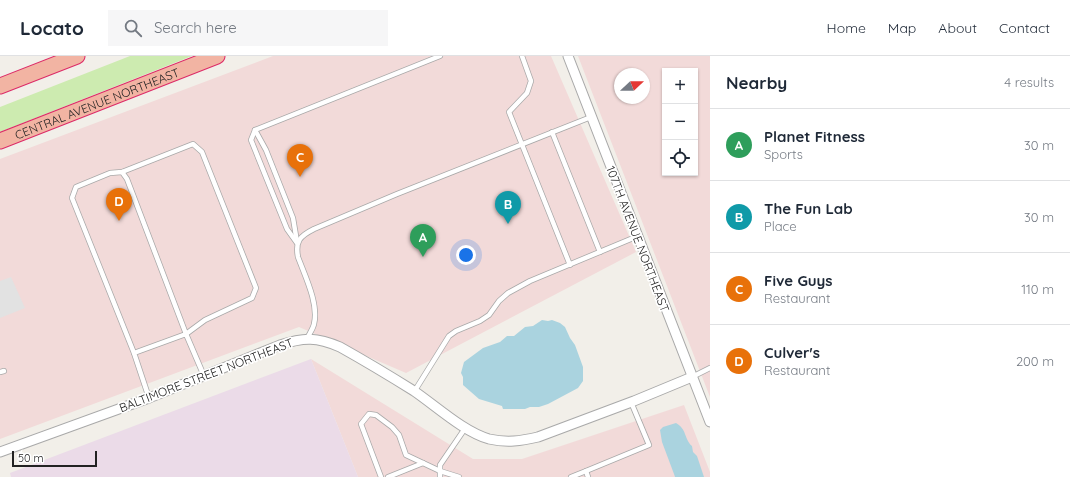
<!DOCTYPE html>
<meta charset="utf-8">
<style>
:root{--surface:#fff;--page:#f6f6f7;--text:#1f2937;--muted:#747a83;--line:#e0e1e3;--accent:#d40000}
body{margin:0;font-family:Quicksand,sans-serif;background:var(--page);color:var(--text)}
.controls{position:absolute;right:12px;top:12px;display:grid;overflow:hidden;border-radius:0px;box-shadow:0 1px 3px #0004}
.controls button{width:36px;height:36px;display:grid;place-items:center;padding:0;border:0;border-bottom:1px solid var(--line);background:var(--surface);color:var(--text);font:20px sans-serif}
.compass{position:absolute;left:614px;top:12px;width:36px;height:36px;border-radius:50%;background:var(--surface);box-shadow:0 1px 3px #0004;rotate:68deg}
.scale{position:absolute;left:12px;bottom:10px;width:85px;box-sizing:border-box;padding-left:4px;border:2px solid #222;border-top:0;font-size:11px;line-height:14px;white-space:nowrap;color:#222;-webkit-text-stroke:3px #fff;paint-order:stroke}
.you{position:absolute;left:466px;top:199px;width:14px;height:14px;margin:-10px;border:3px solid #fff;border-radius:50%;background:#1a73e8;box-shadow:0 0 0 6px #1a73e833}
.badge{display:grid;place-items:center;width:26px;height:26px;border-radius:50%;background:var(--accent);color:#fff;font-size:13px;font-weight:700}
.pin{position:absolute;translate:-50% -33px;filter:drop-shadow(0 1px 2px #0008)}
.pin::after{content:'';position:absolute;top:21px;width:14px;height:12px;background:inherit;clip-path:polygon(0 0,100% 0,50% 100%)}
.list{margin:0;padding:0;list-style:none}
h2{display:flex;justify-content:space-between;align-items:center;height:52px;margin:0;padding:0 16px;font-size:17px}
h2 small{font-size:13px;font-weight:400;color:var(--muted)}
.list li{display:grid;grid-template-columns:26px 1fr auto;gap:12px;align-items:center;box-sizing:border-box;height:72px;padding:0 16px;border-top:1px solid var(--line)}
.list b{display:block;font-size:15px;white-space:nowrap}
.list p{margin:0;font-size:13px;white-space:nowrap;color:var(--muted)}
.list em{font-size:13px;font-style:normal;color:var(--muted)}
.icon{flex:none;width:22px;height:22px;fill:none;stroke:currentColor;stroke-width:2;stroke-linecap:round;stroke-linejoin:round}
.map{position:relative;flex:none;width:710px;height:421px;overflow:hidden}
header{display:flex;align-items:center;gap:24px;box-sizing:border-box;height:56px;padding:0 20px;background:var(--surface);border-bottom:1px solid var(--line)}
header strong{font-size:19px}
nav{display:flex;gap:22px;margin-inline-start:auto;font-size:14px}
.search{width:280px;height:36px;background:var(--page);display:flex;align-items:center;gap:10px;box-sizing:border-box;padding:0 14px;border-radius:0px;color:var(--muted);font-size:15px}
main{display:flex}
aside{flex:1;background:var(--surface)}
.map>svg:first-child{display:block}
.commercial{fill:#f2dad9;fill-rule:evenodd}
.industrial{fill:#ebdbe8}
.grass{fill:#cdebb0}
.parking{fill:#e2e2e2}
.water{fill:#aad3df}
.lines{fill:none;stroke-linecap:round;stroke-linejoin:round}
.service-casing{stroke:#a9a9a9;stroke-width:6}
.minor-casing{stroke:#a9a9a9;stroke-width:11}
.trunk-casing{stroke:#dc2a67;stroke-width:17}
.service{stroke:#fff;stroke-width:4.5}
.minor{stroke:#fff;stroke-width:9}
.trunk{stroke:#f2b4a3;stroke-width:15}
.labels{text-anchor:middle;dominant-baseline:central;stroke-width:3.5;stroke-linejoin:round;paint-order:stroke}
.street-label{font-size:12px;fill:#222;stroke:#fff}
</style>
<header>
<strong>Locato</strong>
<div class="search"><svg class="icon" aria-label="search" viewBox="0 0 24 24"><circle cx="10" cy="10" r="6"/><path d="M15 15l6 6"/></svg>Search here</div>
<nav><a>Home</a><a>Map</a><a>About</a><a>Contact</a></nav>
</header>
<main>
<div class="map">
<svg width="710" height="421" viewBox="0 0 710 421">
<rect width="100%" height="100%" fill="#f2efe9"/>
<!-- commercial -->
<g class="commercial">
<path d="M273,0H551L636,196L406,317L299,271L0,383V103Z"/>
<path d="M578,0H710V341ZM665,15H695V117H665ZM620,18H644V42H620Z"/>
<path d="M311,303L473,403H522L684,349L710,416V421H358Z"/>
</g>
<!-- industrial -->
<path class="industrial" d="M311,303L358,421H11L10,417Z"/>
<!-- grass -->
<path class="grass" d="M130,0H192L0,76V51Z"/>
<!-- parking -->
<path class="parking" d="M11,221L25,252L0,262V225Z"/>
<!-- water -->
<g class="water">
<path d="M542,264L548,265L552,264L560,267L565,271L570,282L575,289L583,311V325L578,332L548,348L539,351H530L525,353H503L502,350L479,343L463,329V321L461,317L464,306L483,292L500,286L507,280H514L525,271L533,270Z"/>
<path d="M676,367C687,373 684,383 692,390L693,396L697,400L704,421H675L674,418L662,386L660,374L663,371Z"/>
</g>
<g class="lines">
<!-- service casing -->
<g class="service-casing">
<g id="service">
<path d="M522,0L531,25L527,37L509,56L570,209"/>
<path d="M255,74L266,94L293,162L297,186"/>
<path d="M552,76L600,196"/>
<path d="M122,116L127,123L186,278L205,264L252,242L256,232L202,96L193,88L122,116L110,117L76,131L72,142L134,297"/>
<path d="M297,187L287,173L251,84L255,74L440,0"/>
<path d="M307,283C309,278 313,273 314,268C319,248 305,220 298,201C295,185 300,180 314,173L397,138L591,61"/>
<path d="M0,316L4,315"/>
<path d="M692,321L710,312"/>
<path d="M414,336L449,280L456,275L480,265L489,259L499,245L508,237L530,225L638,180"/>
<path d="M149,342L134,297L186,278L204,320"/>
<path d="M381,421L361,368L369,358L376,359L392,371L399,379L406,399L440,415L459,421"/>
<path d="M388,421L423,407"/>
<path d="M440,421V409L466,371"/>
<path d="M571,421L586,415"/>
<path d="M588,421L586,415L649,389L631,346"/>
</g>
</g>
<!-- minor casing -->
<g class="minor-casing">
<g id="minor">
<path d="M568,0L710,366"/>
<path d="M0,396L149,342L280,289C304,281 317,281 340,291C365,305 390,320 414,335C436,350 464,376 489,383C507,387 521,385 538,381L634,345L692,321"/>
</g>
</g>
<!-- trunk casing -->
<g class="trunk-casing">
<g id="trunk">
<path d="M0,30L77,0"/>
<path id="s1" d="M0,85L217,0"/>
</g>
</g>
<!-- service -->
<use href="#service" class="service"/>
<!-- minor -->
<use href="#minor" class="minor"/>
<!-- trunk -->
<use href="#trunk" class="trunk"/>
</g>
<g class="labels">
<!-- street labels -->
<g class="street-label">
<text stroke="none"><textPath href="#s1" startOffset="104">CENTRAL AVENUE NORTHEAST</textPath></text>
<text transform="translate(638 183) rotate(69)">107TH AVENUE NORTHEAST</text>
<text transform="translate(206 319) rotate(-21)">BALTIMORE STREET NORTHEAST</text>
</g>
</g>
</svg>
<div class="controls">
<button>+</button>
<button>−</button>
<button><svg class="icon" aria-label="locate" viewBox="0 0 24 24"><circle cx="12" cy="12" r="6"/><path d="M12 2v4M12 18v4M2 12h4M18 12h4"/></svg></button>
</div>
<svg class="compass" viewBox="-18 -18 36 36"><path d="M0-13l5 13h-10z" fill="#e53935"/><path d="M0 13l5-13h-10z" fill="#747a83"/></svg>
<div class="scale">50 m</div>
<div class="you"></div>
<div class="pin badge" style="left:423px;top:201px;background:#2e9e5b">A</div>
<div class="pin badge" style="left:508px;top:168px;background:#0f9aa8">B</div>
<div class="pin badge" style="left:300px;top:121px;background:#e8710a">C</div>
<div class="pin badge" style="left:119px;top:165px;background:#e8710a">D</div>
</div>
<aside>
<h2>Nearby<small>4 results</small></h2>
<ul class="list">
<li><span class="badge" style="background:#2e9e5b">A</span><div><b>Planet Fitness</b><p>Sports</p></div><em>30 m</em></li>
<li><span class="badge" style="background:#0f9aa8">B</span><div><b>The Fun Lab</b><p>Place</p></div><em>30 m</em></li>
<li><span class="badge" style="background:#e8710a">C</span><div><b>Five Guys</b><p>Restaurant</p></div><em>110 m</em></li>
<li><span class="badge" style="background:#e8710a">D</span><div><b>Culver's</b><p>Restaurant</p></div><em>200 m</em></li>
</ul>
</aside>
</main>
